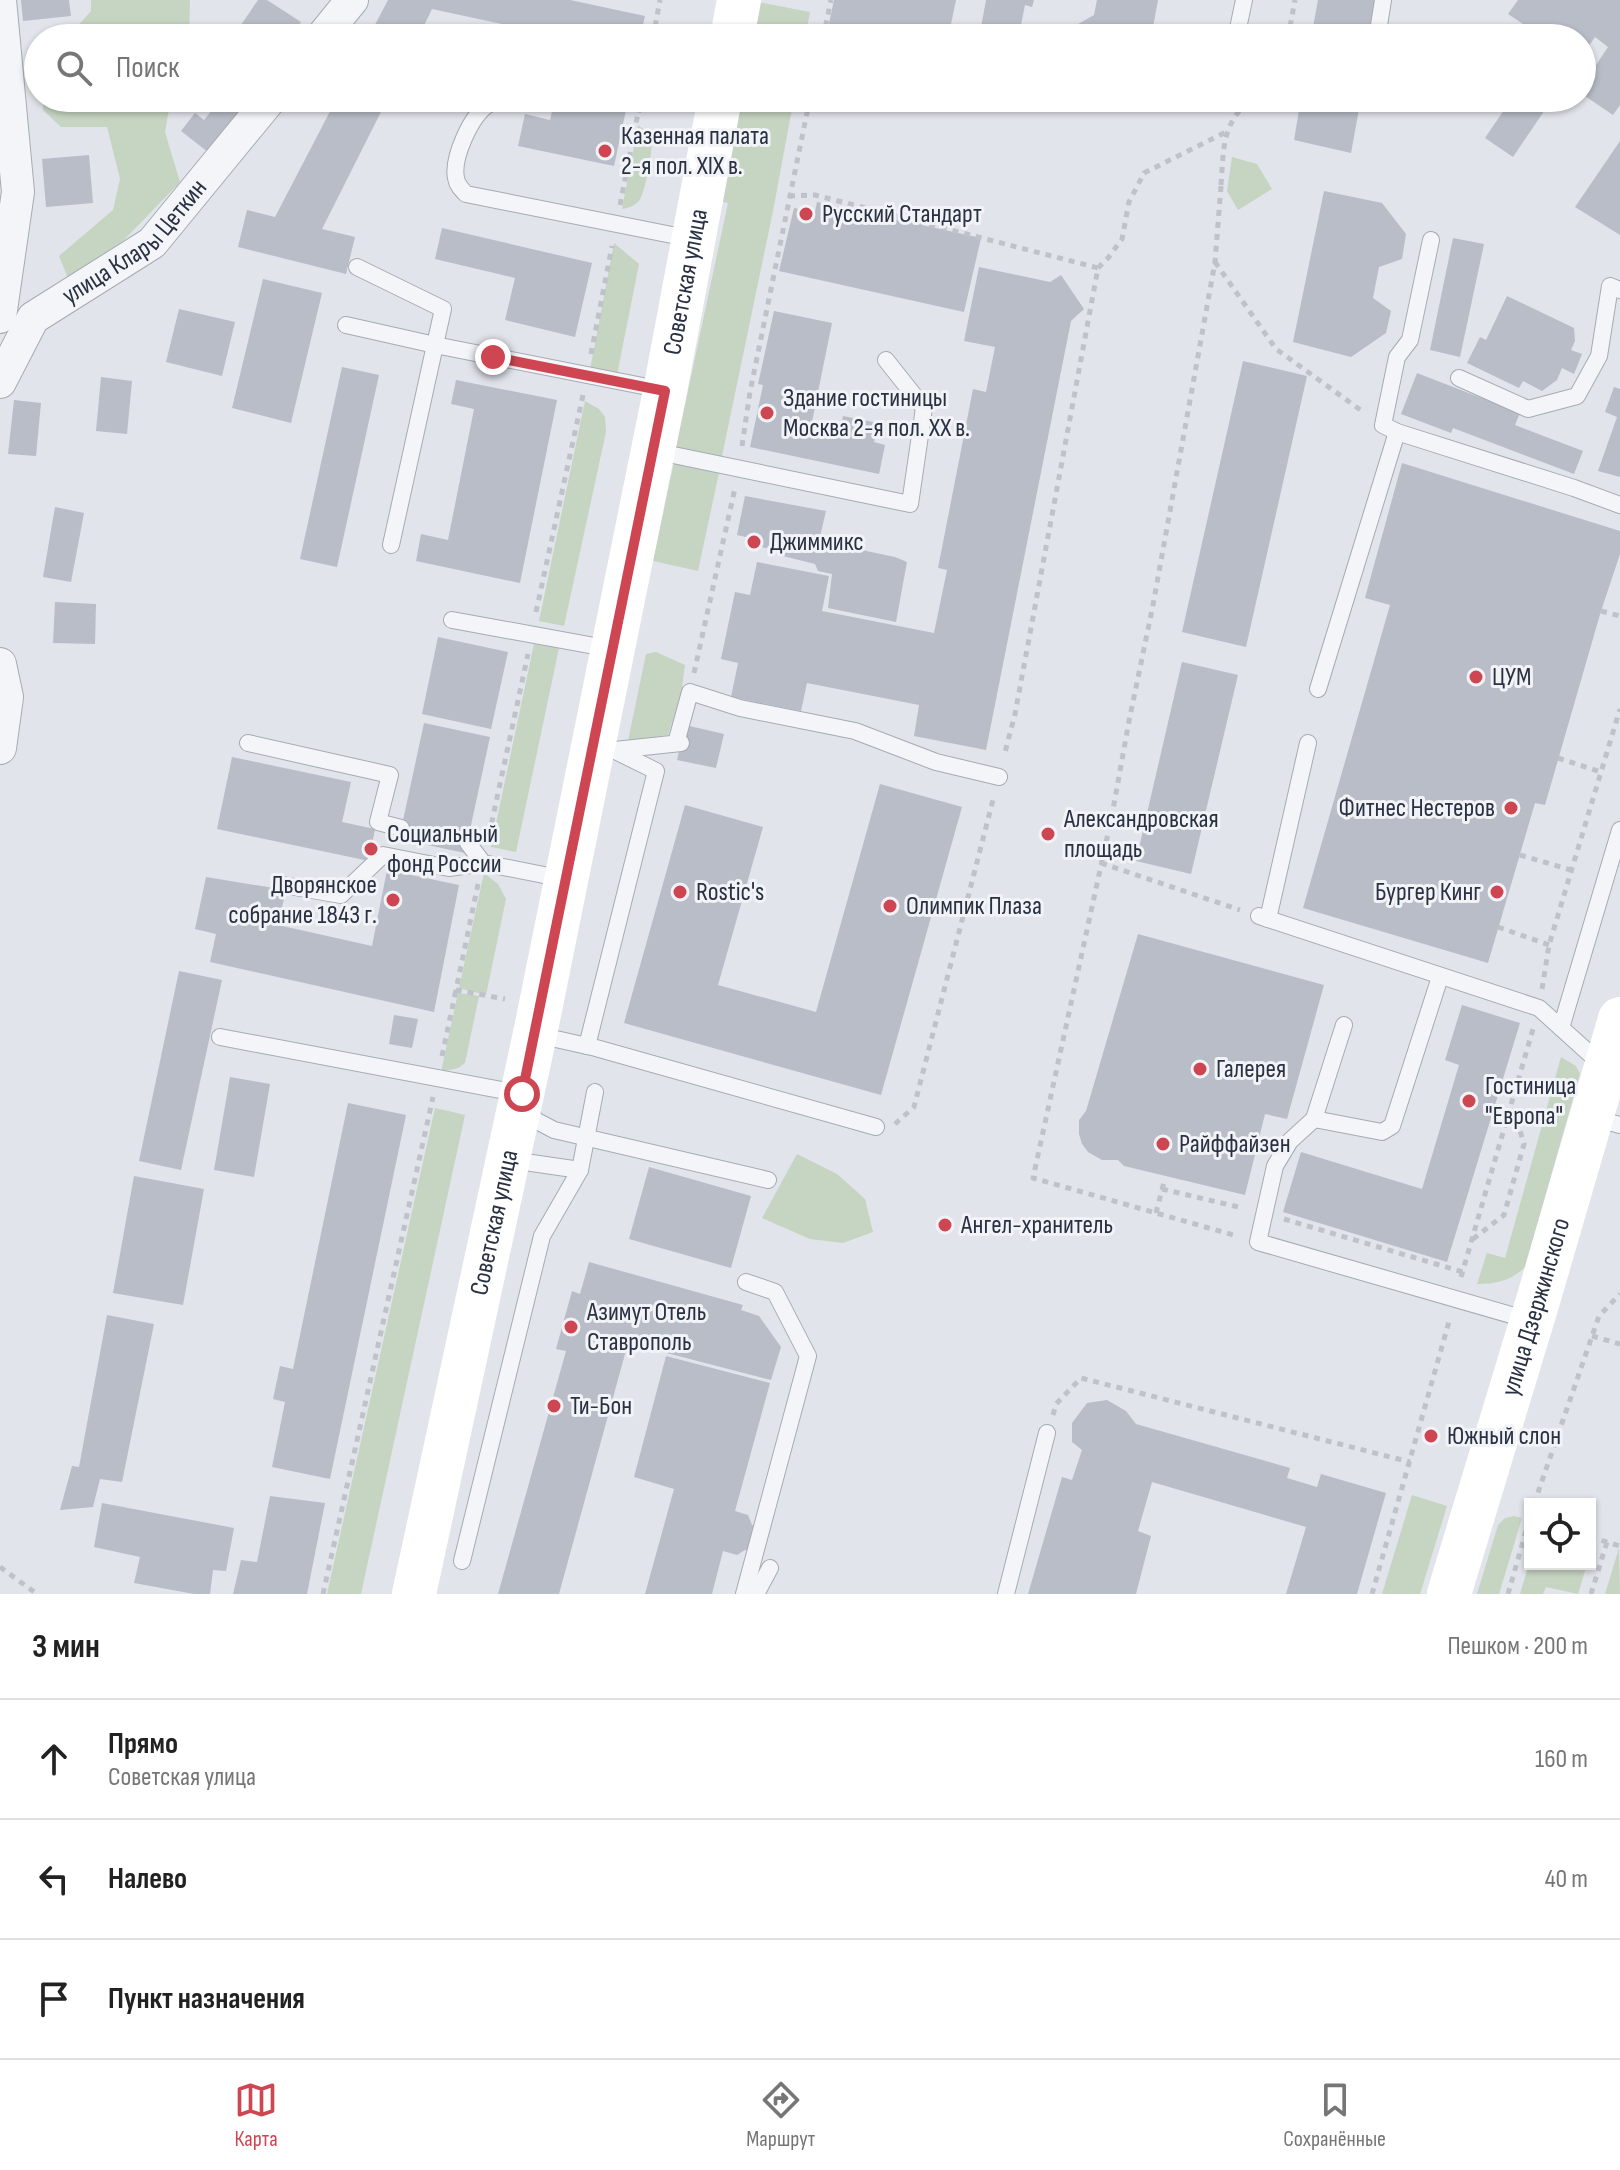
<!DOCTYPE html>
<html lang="ru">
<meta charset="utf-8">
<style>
:root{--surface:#fff;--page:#f2f2f2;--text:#222;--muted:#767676;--line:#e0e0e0;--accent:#cf4653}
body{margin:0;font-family:"Sofia Sans Condensed",sans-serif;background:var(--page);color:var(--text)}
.controls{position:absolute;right:24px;bottom:24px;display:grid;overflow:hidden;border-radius:0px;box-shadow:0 2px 6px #0004}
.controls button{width:72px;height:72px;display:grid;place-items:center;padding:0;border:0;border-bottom:2px solid var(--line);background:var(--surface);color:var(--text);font:40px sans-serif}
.stop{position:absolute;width:24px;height:24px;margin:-18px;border:6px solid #cf4653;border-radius:50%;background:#fff}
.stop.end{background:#cf4653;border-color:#fff;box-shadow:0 2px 8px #0008}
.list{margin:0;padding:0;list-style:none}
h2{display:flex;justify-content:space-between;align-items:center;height:104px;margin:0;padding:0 32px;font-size:34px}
h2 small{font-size:26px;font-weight:400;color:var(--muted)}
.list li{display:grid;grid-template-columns:52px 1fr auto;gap:24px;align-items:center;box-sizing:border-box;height:120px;padding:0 32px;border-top:2px solid var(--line)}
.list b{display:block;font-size:30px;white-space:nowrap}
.list p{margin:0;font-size:26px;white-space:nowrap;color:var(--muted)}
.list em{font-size:26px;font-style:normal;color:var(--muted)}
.icon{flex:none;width:44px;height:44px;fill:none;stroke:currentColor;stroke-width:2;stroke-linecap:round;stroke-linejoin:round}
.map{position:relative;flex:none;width:1620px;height:1594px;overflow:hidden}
.search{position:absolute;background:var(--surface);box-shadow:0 2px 6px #0004;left:24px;right:24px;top:24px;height:88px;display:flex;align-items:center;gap:20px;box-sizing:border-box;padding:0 28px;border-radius:44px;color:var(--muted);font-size:30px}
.sheet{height:464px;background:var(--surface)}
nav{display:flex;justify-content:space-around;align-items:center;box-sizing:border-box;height:112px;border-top:2px solid var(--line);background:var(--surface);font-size:22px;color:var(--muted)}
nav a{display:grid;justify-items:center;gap:4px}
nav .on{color:var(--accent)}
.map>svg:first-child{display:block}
.green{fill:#c6d4c2}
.building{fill:#b8bdc7}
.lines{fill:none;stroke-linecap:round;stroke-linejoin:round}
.service-casing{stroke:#a6abb4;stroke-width:18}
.minor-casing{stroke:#a6abb4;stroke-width:34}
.path{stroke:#bfc2c9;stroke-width:5;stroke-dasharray:6 6;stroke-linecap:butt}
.service{stroke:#f4f5f8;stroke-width:16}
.minor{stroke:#f4f5f8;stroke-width:32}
.secondary{stroke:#fff;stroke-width:44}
.route{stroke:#cf4653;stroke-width:10}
.poi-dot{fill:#cf4653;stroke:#f1f3f7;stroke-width:3}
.labels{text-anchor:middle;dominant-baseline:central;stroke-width:6;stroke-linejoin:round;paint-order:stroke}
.poi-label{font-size:26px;fill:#293142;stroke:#f1f3f7;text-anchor:start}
.street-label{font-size:26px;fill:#293142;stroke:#f1f3f7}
</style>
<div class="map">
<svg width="1620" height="1594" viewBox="0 0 1620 1594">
<rect width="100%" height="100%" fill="#e1e4ea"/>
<!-- green -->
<g class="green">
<path d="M91,0H190L189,38H67L91,11Z"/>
<path d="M747,0L810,12L805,38H740Z"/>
<path d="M43,98H171L165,132L180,182L124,240L68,278L59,256L113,210L120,179L107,127H61L43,110Z"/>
<path d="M728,98H794L773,211L721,461L675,452L728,203L710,199Z"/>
<path d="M638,125C643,129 649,132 651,138C654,148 645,193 639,201C634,206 629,208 622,209Z"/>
<path d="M1232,157L1257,164L1272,189L1238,210L1227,191Z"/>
<path d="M614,243L639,264L617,375L590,370Z"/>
<path d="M585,401L599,409L605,417L606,432L564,626L539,621Z"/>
<path d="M675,457L720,468L698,571L653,561Z"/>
<path d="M534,644L559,648L516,852L491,847Z"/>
<path d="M656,652L685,665L681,694L668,735L628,741L646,654Z"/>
<path d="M484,873L498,884L506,899L486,995L459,988Z"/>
<path d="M458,993L479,996L465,1063L458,1068L441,1072Z"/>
<path d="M1561,1057L1576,1066L1580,1074L1525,1267C1511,1281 1495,1284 1477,1284L1487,1253L1505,1258Z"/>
<path d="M435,1108L465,1115L361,1594H327Z"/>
<path d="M797,1154L837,1174L865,1199L873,1232L843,1243L810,1239L762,1218Z"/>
<path d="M1412,1495L1447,1506L1420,1594H1382Z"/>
<path d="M1514,1516L1522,1518L1499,1594H1477L1498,1525L1505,1518Z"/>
<path d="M1619,1548L1620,1594H1605Z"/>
<path d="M1530,1560V1564H1587L1578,1594L1546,1587L1543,1594H1520Z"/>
</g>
<!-- building -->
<g class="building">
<path d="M21,0H69L71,16L23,21Z"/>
<path d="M258,0H267L301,22L290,38H232Z"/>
<path d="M388,0H570L645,16L640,38H567L432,9L418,38H368Z"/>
<path d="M834,0H956L948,38H826Z"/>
<path d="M986,0H1034L1032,7L1025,5L1021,25L1064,32L1094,15L1097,0H1158L1151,38H979Z"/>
<path d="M1318,0H1378L1372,38H1311Z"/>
<path d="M1518,0H1620V105L1613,115L1582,94V86L1608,47L1595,37L1582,56V38H1544L1508,14Z"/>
<path d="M222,98H238L246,105L208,152L181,131L195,113L204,120Z"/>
<path d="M337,98H388L322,229L355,237L346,274L238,247L247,210L275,217Z"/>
<path d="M555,98H644L641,113L626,110L614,166L518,146L525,114L550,120Z"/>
<path d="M1301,98H1361L1351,153L1294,140Z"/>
<path d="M1512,98H1553L1513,157L1485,138Z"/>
<path d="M1620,141V235L1575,207Z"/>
<path d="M89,155L93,203L46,207L42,159Z"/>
<path d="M1324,191L1382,203L1406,234L1402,259L1379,267L1373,298L1391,311L1386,333L1351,357L1293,342Z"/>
<path d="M817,202L981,238L964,312L779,271L794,208L815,212Z"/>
<path d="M442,228L592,263L575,337L505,320L515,278L435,259Z"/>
<path d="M1453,238L1484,244L1460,357L1430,350Z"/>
<path d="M979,267L1050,282L1061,275L1084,309L1071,321L986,750L914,736L919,705L807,683L801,711L731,697L738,663L721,659L735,592L750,595L757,562L829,576L822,611L934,633L947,570L938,568L973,389L986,392L995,347L964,341Z"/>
<path d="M263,279L322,293L291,423L232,408Z"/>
<path d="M1507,296L1574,328L1575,341L1571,350L1582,354L1574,374L1562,368L1557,380L1542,391L1523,381L1519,388L1467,363L1480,337L1486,340Z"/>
<path d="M179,309L235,322L222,376L166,362Z"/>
<path d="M774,311L832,323L812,422L841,428L843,416L878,423L874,442L885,445L879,474L750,447L763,385L758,384Z"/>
<path d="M1243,361L1307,376L1246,647L1182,632Z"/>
<path d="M342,367L379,375L337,567L300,559Z"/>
<path d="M1417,373L1520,413L1515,425L1583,451L1574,474L1453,428L1451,433L1401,414Z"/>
<path d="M101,377L132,381L127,434L96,431Z"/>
<path d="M456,380L557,400L520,583L416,561L421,534L448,540L474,409L451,404Z"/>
<path d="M1614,387L1620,389V477L1598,471L1617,417L1605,412Z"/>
<path d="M14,400L41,403L36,456L8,454Z"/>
<path d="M1402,463L1620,531V554L1601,611L1545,805L1535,803L1488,963L1303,908L1390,605L1365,598Z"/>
<path d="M745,496L826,511L819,541L895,557L907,562L896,622L828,608L832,574L818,571L815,564L783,556L785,551L749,545L750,538L737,535Z"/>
<path d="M55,507L84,513L71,582L43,577Z"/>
<path d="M55,602L96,604L95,644L53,643Z"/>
<path d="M438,637L508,652L491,729L422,714Z"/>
<path d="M1182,662L1238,675L1191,874L1136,861Z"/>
<path d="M424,723L490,737L465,853L399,839Z"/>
<path d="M685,725L724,734L716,768L677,760Z"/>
<path d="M232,757L351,782L342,822L375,829L369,861L217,829Z"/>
<path d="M880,784L962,807L881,1095L624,1023L685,805L763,827L718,985L816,1012Z"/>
<path d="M387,870L459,885L434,1012L210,962L216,934L195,929L206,877L286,890L278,925L372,946Z"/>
<path d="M1138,934L1324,985L1287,1119L1265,1114L1245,1195L1124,1166L1118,1160H1102L1088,1152L1082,1144L1079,1134V1120L1086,1111Z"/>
<path d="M179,971L222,980L181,1170L139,1161Z"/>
<path d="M1462,1005L1520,1023L1447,1262L1283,1212L1301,1152L1422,1189L1459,1065L1445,1060Z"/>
<path d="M394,1015L418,1019L412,1048L389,1044Z"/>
<path d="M230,1077L270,1084L254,1177L214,1170Z"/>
<path d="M348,1103L406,1115L330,1479L272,1467L285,1402L273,1399L280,1366L293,1369Z"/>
<path d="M649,1167L751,1196L731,1268L629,1239Z"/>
<path d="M134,1176L204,1189L183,1305L113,1293Z"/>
<path d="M589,1262L743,1305L741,1310L759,1316L781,1347L771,1380L628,1343L559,1594H498L566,1351L556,1349L572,1291L580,1294Z"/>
<path d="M107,1315L154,1324L122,1482L100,1479L93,1507L60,1510L72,1466L79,1467Z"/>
<path d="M666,1356L770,1383L735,1511L748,1515L752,1525L758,1527L751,1551L745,1550L737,1555L723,1551L712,1594H645L674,1489L634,1477Z"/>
<path d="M1107,1400L1126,1411L1136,1424L1290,1468L1287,1478L1317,1487L1321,1474L1386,1493L1357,1594H1286L1306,1527L1152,1482L1138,1531L1151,1536L1136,1594H1028L1062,1477L1072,1480L1082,1450L1072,1442V1423L1087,1403Z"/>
<path d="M270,1496L325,1503L307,1594H233L241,1560L257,1562Z"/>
<path d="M102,1503L234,1528L226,1571L213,1570L210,1594H194L134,1583L140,1557L94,1547Z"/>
</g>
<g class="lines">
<!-- service casing -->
<g class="service-casing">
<g id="service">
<path d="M1236,38L1244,0"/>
<path d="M1377,38L1383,0"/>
<path d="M514,102C505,102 498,100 489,104C471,115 452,158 456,178C457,185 461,189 466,194L692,239"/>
<path d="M1431,240L1410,340L1397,357L1383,425L1397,432L1574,488L1620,505"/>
<path d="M346,325L435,345L443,309L357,267"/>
<path d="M1459,378L1528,409L1577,396L1599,356L1610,286L1620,290"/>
<path d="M654,451L910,504L924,408L886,360"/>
<path d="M391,545L435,345L663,390"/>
<path d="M452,620L611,649"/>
<path d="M1318,689L1397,432"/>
<path d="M248,743L390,775L378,822L401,828"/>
<path d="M676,743L690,692L740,708L855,731L936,762L999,777"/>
<path d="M615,750L681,743"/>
<path d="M468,843L483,863L564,879"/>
<path d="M283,885L341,895L383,855L449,868L483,863"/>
<path d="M1259,916L1539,1008L1601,1064"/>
<path d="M1268,919L1308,743"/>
<path d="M1440,977L1392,1126L1382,1132L1314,1119L1290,1141L1275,1166L1258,1242L1532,1321"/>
<path d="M1561,1028L1620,830"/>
<path d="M538,1035L596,1048L876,1127"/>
<path d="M220,1037L522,1094L535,1120L554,1130L768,1180"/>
<path d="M587,1046L656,771L595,741"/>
<path d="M1594,1118L1620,1125"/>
<path d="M1314,1119L1344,1025"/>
<path d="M511,1160L580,1170"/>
<path d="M462,1561L542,1236L580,1170L595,1092"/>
<path d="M744,1594L808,1356L775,1292L746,1282"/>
<path d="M756,1594L770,1568"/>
<path d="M1006,1594L1047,1433"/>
</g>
</g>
<!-- minor casing -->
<g class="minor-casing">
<g id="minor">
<path d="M321,38L352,0"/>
<path d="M0,317L18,192L0,0"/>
<path id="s1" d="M0,382L33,318L152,243L271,98"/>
<path d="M0,664L7,697L0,748"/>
</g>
</g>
<!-- path -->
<g class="path">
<path d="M653,38L660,0"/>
<path d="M823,38L831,0"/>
<path d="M1288,38L1295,0"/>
<path d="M1221,185C1224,148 1221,124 1252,98"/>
<path d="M1221,186L1215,262L1153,605L1129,721L1112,815L1033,1178L1237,1236"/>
<path d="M789,196L815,195L1098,268L1015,714L1004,756"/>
<path d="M620,205L641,98"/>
<path d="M1215,262L1276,349L1362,411"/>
<path d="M1098,268L1108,258L1122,239L1129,202L1144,173L1226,132"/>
<path d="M591,354L612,246"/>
<path d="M742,446L750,392L810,98"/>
<path d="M1601,611L1620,616"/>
<path d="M536,612L583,395"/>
<path d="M694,673L735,488"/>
<path d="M1558,758L1601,772"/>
<path d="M489,835L528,654"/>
<path d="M1520,855L1571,870"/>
<path d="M1101,863L1240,910"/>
<path d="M478,884L456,990L505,999"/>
<path d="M1498,927L1549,945"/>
<path d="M1542,989L1549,945L1620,709"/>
<path d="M442,1056L456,990"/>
<path d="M895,1124L914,1107L994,796"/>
<path d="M1162,1189L1243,1208"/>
<path d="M1156,1213L1164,1182"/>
<path d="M1284,1219L1463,1272"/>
<path d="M1473,1239L1504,1215L1524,1144L1512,1105"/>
<path d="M1461,1277L1533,1029"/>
<path d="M1592,1336L1620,1344"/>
<path d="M1053,1415L1056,1404L1081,1378L1410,1462"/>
<path d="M1534,1504L1599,1316L1620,1294"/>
<path d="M1590,1537L1620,1546"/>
<path d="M0,1567L37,1594"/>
<path d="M323,1594L433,1097"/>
<path d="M1372,1594L1450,1318"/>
<path d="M1508,1594L1530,1517"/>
<path d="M1591,1594L1607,1542"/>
</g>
<!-- service -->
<use href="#service" class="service"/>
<!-- minor -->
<use href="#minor" class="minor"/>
<!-- secondary -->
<g class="secondary">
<path d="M732,38L739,0"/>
<path id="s2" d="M414,1594L535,1034L665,391L720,98"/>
<path id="s3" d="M1449,1594L1537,1304L1620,1019"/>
</g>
</g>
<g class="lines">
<!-- route -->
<path class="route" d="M493,357L665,391L522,1094"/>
</g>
<!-- markers -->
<g class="poi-dot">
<circle cx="605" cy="151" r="8"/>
<circle cx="806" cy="214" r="8"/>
<circle cx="767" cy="413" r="8"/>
<circle cx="754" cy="542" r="8"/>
<circle cx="1476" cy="677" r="8"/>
<circle cx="1511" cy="808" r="8"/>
<circle cx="1048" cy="834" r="8"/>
<circle cx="371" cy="849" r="8"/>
<circle cx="680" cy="892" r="8"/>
<circle cx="1497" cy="892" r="8"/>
<circle cx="393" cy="900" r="8"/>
<circle cx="890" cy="906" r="8"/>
<circle cx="1200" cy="1069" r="8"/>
<circle cx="1469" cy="1101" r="8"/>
<circle cx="1163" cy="1144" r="8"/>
<circle cx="945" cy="1225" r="8"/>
<circle cx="571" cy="1327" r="8"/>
<circle cx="554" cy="1406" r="8"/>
<circle cx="1431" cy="1436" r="8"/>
</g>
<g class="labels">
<!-- poi labels -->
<g class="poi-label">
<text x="621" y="136">Казенная палата<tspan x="621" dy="30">2-я пол. XIX в.</tspan></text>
<text x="822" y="214">Русский Стандарт</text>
<text x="783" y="398">Здание гостиницы<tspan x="783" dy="30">Москва 2-я пол. ХХ в.</tspan></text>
<text x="770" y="542">Джиммикс</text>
<text x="1492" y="677">ЦУМ</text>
<text x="1495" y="808" text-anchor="end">Фитнес Нестеров</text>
<text x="1064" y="819">Александровская<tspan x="1064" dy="30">площадь</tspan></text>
<text x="387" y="834">Социальный<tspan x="387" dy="30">фонд России</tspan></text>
<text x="377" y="885" text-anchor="end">Дворянское<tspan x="377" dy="30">собрание 1843 г.</tspan></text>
<text x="696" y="892">Rostic's</text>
<text x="1481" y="892" text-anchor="end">Бургер Кинг</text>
<text x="906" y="906">Олимпик Плаза</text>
<text x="1216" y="1069">Галерея</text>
<text x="1485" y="1086">Гостиница<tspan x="1485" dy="30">"Европа"</tspan></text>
<text x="1179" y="1144">Райффайзен</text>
<text x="961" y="1225">Ангел-хранитель</text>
<text x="587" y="1312">Азимут Отель<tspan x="587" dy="30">Ставрополь</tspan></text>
<text x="570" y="1406">Ти-Бон</text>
<text x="1447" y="1436">Южный слон</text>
</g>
<!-- street labels -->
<g class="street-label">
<text stroke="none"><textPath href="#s1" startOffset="200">улица Клары Цеткин</textPath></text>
<text stroke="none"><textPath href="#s2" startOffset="1340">Советская улица</textPath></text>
<text stroke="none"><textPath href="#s2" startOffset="380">Советская улица</textPath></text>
<text stroke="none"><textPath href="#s3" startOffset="300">улица Дзержинского</textPath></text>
</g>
</g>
</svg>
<div class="controls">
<button><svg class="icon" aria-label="locate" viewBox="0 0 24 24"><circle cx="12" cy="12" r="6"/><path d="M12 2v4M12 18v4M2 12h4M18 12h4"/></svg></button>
</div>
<div class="stop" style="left:522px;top:1094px"></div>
<div class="stop end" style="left:493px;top:357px"></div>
<div class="search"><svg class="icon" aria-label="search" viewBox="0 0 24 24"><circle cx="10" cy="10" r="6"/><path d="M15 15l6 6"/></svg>Поиск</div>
</div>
<section class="sheet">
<h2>3 мин<small>Пешком · 200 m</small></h2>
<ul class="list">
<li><svg class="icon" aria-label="ahead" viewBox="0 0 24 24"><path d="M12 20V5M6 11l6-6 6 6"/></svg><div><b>Прямо</b><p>Советская улица</p></div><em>160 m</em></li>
<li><svg class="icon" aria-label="left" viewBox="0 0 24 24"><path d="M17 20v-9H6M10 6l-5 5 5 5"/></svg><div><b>Налево</b></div><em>40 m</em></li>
<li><svg class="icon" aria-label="arrive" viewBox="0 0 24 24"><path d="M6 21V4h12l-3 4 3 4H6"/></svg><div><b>Пункт назначения</b></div></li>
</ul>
</section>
<nav>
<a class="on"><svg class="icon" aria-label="map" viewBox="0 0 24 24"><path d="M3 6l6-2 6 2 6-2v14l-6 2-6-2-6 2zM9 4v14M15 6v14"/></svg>Карта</a>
<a><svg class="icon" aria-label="directions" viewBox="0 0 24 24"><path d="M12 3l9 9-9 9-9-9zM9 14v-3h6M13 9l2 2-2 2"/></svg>Маршрут</a>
<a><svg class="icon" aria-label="saved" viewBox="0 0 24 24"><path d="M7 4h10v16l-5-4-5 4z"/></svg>Сохранённые</a>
</nav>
